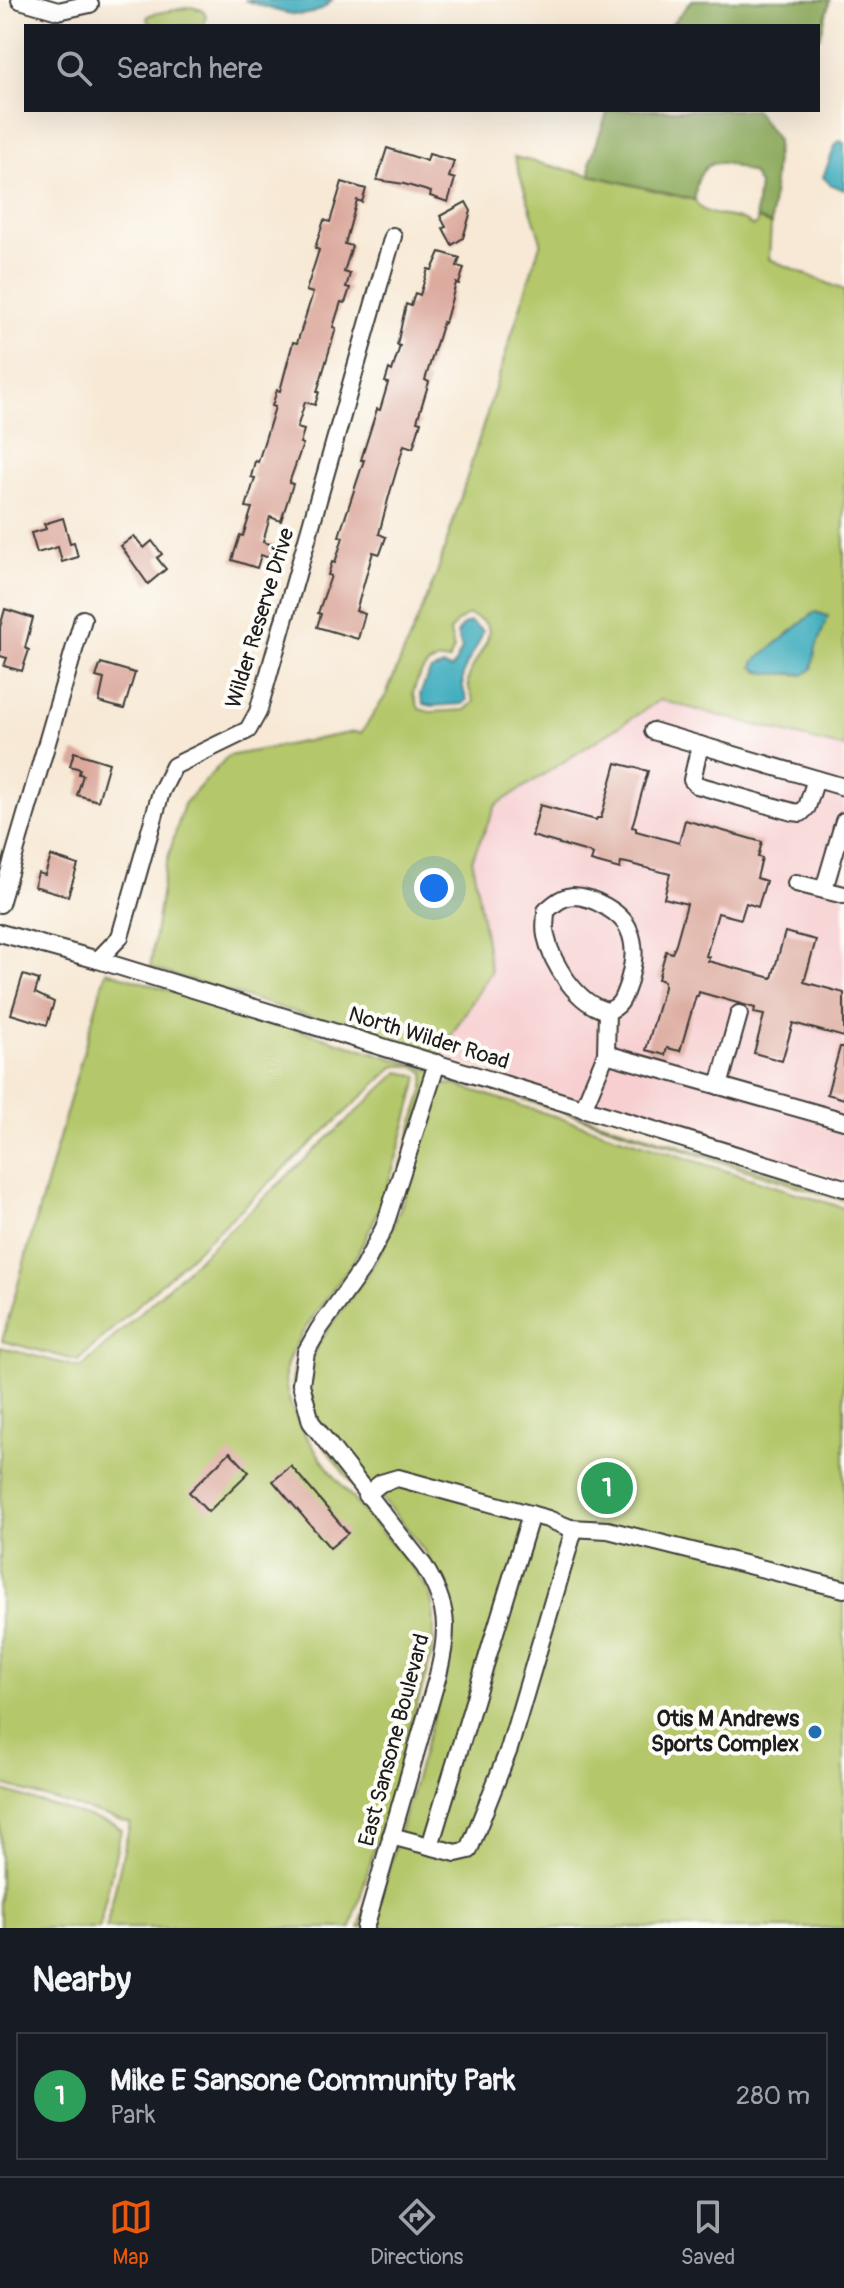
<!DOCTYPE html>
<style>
:root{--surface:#171b24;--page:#242831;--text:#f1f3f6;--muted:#9ea1a6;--line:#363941;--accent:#ea580c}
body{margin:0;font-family:Pangolin,sans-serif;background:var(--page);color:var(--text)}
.you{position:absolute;left:434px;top:888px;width:28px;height:28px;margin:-20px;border:6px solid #fff;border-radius:50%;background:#1a73e8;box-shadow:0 0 0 12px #1a73e833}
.badge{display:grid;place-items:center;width:52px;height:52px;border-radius:50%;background:var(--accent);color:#fff;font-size:26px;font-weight:700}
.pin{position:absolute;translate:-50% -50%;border:4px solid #fff;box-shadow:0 2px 8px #0006}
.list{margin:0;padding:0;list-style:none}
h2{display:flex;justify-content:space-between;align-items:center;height:104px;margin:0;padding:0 32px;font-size:34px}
h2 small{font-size:26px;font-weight:400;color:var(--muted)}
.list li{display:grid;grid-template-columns:52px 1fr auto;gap:24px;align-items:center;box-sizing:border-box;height:128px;margin:0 16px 16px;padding:0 16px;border:2px solid var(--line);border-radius:0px}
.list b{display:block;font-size:30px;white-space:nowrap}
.list p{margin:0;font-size:26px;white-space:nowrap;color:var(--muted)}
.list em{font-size:26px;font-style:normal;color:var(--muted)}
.icon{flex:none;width:44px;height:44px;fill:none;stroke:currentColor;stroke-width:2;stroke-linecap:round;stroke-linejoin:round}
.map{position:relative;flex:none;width:844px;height:1928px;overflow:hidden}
.search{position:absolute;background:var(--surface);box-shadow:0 8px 32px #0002;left:24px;right:24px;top:24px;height:88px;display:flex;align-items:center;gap:20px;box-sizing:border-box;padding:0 28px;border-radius:0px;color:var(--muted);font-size:30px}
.sheet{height:248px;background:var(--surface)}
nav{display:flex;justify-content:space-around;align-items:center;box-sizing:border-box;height:112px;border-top:2px solid var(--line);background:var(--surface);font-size:22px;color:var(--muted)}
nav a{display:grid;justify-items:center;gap:4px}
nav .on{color:var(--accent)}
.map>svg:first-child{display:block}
.built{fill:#f7cfd1}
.green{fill:#b4c76b;stroke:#687244;stroke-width:2;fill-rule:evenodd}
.forest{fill:#8fac5f;stroke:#56643e;stroke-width:2}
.water{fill:#40adbe;stroke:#2e646d;stroke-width:2}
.building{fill:#dba89c}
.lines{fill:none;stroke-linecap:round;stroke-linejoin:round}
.minor-casing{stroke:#3d3b38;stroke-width:20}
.minor{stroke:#fff;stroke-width:16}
.poi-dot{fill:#1f6fb2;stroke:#fdfcf7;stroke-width:3}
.labels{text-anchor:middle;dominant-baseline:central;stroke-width:8;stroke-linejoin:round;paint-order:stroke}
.street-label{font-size:22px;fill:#1c1c1c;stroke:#fdfcf7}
.poi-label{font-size:22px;font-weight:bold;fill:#1c1c1c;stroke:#fdfcf7;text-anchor:end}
</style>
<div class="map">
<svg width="844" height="1928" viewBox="0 0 844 1928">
<rect width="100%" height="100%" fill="#fdfcf7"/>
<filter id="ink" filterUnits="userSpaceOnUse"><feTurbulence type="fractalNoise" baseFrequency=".0125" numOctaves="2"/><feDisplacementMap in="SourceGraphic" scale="16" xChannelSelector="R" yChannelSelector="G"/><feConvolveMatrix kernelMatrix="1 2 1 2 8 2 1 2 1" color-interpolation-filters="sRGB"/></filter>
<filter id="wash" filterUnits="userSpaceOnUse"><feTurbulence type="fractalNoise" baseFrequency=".006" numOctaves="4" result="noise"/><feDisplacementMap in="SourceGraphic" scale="32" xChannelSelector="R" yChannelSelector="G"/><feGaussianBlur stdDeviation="1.8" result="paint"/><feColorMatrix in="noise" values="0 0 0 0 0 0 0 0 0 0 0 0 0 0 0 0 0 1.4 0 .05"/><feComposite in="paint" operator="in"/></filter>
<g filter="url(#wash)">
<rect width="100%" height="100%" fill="#f7e9d5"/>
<!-- built -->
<path class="built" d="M660,700L844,748V1180L438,1056L491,972L472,859L496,805Z"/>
<!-- green -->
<g class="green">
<path d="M191,7L202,10L206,15L204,26H152L147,20L148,16L152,14Z"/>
<path d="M514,157L695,200C703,221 736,211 752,226L757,224V218L771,225L769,259L844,290V748L660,700L496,805L472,859L491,972L438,1056L150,968L165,868L184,804L228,756L354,732L361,733L386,695L436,576L541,241ZM815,612L827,616L804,675L758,672L755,661ZM468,615C515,627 468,657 468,683C468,689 472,696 474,702L465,710L430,712L419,709L413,693C418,675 427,656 449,661L454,649L450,632L457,622Z"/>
<path d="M106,971L844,1196V1201L455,1078L440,1079L429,1089C406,1162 388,1234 343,1297C322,1325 298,1350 300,1388C301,1411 320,1435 333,1452C360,1487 428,1555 439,1594C447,1621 445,1644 439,1672L363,1928H359L440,1652L442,1622L437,1595L423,1570L377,1517L308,1425C300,1411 290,1389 293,1373C302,1332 338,1298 360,1264C387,1220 400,1170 414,1121C418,1106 426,1089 425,1073C419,1067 402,1064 394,1067L78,1361L2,1341Z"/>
<path d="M399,1072L419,1076C402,1137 388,1202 355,1258C339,1285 284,1347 285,1377C286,1427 354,1501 387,1538C402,1556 421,1574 430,1596C436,1613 434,1632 433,1650L351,1928H106L130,1823L0,1784V1347L81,1368Z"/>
<path d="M453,1084L844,1208V1928H371L446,1674C453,1645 455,1618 445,1590C431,1547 368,1486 339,1449C327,1433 309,1411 307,1390C304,1357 325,1333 343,1308C357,1289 372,1269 383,1247C408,1199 420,1143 436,1091L441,1085Z"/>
<path d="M0,1790L115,1825L121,1830L99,1928H0Z"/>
</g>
<!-- forest -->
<g class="forest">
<path d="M692,0H830L820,38L818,26H670Z"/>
<path d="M608,110H755L777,140L771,225L757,218L756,211L759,185L752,173C743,171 731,163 721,163C700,162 695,184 695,200L591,175L590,162Z"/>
</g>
<!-- water -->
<g class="water">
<path d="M244,0H332C308,28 274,9 244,0Z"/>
<path d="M840,141L844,143V190L830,184L823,177L836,144Z"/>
<path d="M815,612L828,616L816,648L812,669L804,675C787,671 766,678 753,667L755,661Z"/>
<path d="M470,622L483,631C475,659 453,668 467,700L463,704L432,706L423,704L420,694L430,671L443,666L452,669L462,649L457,634L463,625Z"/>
</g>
<g id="blocks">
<!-- building -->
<g class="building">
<path d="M387,148L427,161L429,154L454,161L449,177L455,179L448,202L430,196L431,192L404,184L377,180Z"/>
<path d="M342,182L366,189L362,202L357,200L345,244L352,246L344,272L350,274L346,287L350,288L345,303L341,302L333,327L336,328L317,392H319L315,405L305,402L297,428L304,430L300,443L303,444L289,483L293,484L281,521L270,517L263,542L276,546L272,559L261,555L257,568L232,560L240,535L243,536L252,508L246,507L255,478L251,477L255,461L258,462L275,407L272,406L277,390L280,391L293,342L297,343L313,293L306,291L319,250L315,248L324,220L330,222Z"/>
<path d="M466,202L471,211L463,238L452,245L443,228L446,227L440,216Z"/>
<path d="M440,252L460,258L457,266L464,268L459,284L456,283L445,323L443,322L425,380L429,382L417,421L421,422L413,448L404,445L389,496L379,534L386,537L380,554L373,552L356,611L365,614L358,639L317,627L321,614L318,613L331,576L328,575L332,562L335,563L343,537L339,536L364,460H361L365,447L377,409L380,410L388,383L385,382L389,369L392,371L400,346L397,345L406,304L411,306L415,293L420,295L428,269L432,270Z"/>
<path d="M63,518L70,543L74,542L78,557L62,562L58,547L37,553L31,533L46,529L44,524Z"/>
<path d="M134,536L144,548L152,541L162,554L157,558L166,569L148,584L121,546Z"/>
<path d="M5,609L33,618L25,648L29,650L22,671L4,666L7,658L0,656V627Z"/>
<path d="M101,663L135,673L124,709L99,702L104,679L96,677Z"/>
<path d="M74,752L109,763L98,801L77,795L83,775L79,774L80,769L70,766Z"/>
<path d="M616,763L648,771L632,827L636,828V831L679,843L685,820L762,842L758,857L762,858L757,878L766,881L758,907L746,903L741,919L718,913L706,956L709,957L708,961L772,978L785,932L816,940L804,982L844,993V1037L793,1023L782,1061L754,1053L764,1015L754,1013L755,1008L699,992L698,996H696L680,1051L667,1048L665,1055L646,1050L664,987V981L658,979L666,951L672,953L675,947L687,904L664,898L670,874L627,863L621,862L620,869L591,861L593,855L588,852L532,836L540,805L596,820L597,818H601Z"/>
<path d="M51,856L78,865L68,896L34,886L38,873L45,875Z"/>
<path d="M23,975L39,980L35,993L54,1002L47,1025L11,1014Z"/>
<path d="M840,1047H844V1099L827,1094Z"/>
<path d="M230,1452L249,1472L208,1512L189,1492Z"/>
<path d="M291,1466L348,1533L330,1548L273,1481Z"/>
</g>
</g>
</g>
<g filter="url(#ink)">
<use href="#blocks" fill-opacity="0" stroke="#3d3b38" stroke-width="2"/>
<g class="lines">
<!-- minor casing -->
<g class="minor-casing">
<g id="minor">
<path d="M20,0L58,11L90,4"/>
<path d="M653,731L700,745"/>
<path d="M816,779L807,807L801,813L793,812L697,785L692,780L700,745L844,787"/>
<path d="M796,883L844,895"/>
<path d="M824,889L844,821"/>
<path d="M0,904L83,619"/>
<path d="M0,933L98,960L844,1188"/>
<path d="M98,960L120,937L161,792L174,766L248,730L258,712L393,236"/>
<path d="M606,1054L607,1011C577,1004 552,964 546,936C544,928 546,919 546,911C554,904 561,897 573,896C591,896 622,912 629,930C637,948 633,966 628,984C623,998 621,1007 607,1011"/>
<path d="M719,1086L739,1014"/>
<path d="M583,1109L606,1054L844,1121"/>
<path d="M366,1495L381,1483L398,1478L548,1519L570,1528L573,1533L509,1749L469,1850L456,1853L391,1836"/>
<path d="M570,1528L608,1530L844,1589"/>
<path d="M430,1846L531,1514"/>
<path d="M365,1928L438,1675C449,1631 449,1606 424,1566L311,1422L301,1384L306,1352L319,1329L363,1268L384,1228L437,1063"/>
</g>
</g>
<!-- minor -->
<use href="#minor" class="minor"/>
</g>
</g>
<!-- markers -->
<circle class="poi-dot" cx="815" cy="1732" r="8"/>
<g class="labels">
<!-- street labels -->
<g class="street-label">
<text transform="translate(260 618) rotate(-73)">Wilder Reserve Drive</text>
<text transform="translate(429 1038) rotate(17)">North Wilder Road</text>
<text transform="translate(394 1740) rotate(-75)">East Sansone Boulevard</text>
</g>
<!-- poi labels -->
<g class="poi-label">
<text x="799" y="1719">Otis M Andrews<tspan x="799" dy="25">Sports Complex</tspan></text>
</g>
</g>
</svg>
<div class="you"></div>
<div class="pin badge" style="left:607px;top:1488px;background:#2e9e5b">1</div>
<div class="search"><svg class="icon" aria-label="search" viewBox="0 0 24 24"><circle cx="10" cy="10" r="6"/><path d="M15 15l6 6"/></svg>Search here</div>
</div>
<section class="sheet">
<h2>Nearby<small></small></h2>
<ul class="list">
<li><span class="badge" style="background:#2e9e5b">1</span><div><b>Mike E Sansone Community Park</b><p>Park</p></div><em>280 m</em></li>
</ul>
</section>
<nav>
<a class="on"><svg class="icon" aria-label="map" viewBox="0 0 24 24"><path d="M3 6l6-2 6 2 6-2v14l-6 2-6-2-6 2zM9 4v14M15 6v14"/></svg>Map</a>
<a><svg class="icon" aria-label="directions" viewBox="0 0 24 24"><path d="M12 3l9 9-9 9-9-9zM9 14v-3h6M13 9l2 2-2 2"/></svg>Directions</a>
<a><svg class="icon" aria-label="saved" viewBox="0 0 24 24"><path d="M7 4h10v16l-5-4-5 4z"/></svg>Saved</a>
</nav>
